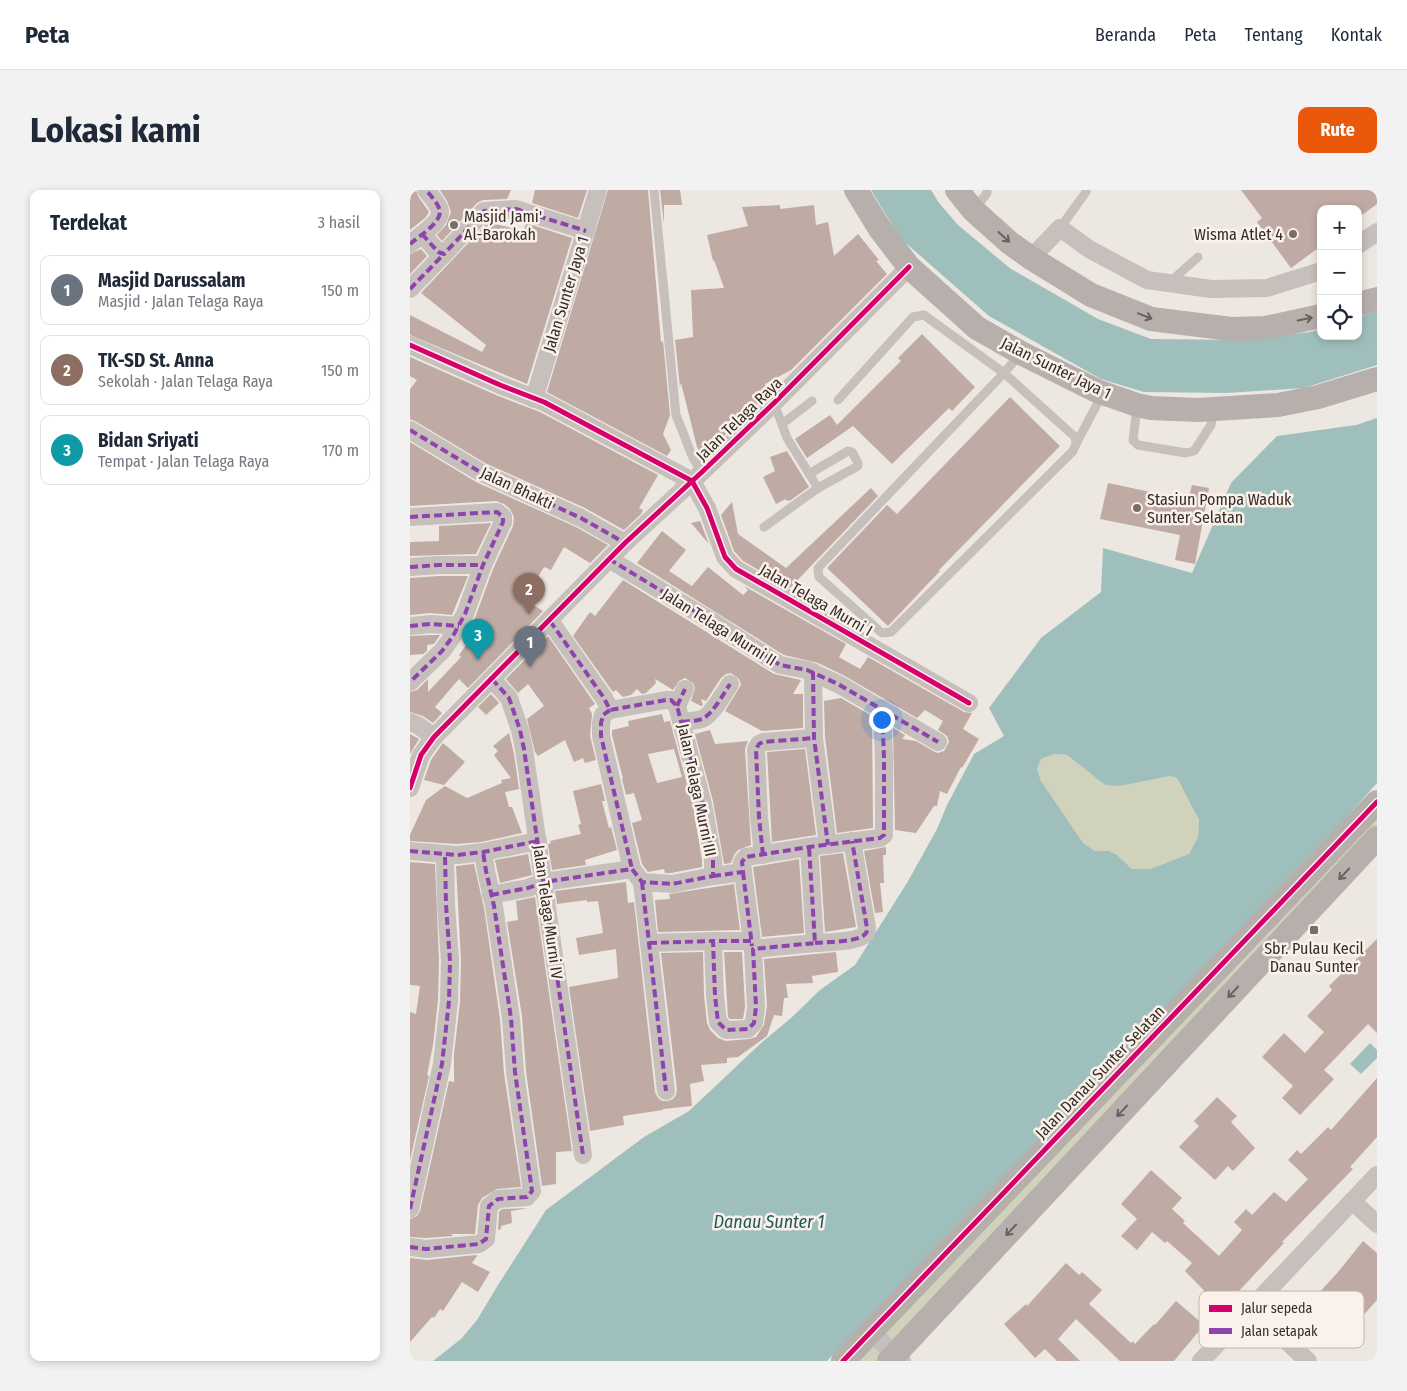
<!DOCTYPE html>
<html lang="id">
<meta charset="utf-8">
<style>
:root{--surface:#fff;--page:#f2f2f3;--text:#1f2937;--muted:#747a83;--line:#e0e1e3;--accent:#ea580c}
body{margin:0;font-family:"Fira Sans Condensed",sans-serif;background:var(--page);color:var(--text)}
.controls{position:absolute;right:15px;top:15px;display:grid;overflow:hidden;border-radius:10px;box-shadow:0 2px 8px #0003}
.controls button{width:45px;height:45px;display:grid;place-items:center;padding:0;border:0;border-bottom:1px solid var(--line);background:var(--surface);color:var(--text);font:25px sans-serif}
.you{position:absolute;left:471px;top:529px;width:18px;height:18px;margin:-12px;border:4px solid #fff;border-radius:50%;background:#1a73e8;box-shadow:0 0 0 8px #1a73e833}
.badge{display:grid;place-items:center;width:32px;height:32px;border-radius:50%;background:var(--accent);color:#fff;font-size:16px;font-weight:700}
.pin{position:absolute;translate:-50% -41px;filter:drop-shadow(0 1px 2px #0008)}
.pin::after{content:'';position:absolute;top:26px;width:18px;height:15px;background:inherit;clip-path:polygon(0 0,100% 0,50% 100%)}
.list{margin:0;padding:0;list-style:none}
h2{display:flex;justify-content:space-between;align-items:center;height:65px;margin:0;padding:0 20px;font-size:21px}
h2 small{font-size:16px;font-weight:400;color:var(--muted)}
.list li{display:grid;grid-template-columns:32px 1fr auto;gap:15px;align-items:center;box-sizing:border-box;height:70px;margin:0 10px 10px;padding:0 10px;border:1px solid var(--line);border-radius:10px}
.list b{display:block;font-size:19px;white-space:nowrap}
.list p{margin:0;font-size:16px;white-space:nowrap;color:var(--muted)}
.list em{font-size:16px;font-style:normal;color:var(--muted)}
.icon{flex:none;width:28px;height:28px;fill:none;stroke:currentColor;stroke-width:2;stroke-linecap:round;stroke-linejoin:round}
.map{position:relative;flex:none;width:967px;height:1171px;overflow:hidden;border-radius:10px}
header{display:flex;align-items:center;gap:30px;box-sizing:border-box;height:70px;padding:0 25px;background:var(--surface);border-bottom:1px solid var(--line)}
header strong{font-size:24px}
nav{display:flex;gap:28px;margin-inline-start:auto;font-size:18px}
.intro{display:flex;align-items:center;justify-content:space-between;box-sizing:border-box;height:120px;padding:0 30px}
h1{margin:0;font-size:35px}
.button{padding:12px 22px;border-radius:10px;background:var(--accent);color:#fff;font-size:18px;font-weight:700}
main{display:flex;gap:30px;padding:0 30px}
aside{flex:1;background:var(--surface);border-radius:10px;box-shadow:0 2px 8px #0003}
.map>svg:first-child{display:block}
.green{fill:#d0d2bc}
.water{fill:#9fbfbc;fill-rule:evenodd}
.building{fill:#c0aaa4;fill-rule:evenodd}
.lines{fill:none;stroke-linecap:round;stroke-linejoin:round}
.lane{stroke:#c6bfbb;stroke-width:9}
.street{stroke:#c6bfbb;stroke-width:18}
.secondary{stroke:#b7afac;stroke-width:24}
.quiet{stroke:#8e44ad;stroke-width:4;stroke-dasharray:8 4;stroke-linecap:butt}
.cycleway-casing{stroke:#f9f1ea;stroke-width:8}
.cycleway{stroke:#d6006c;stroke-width:5}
.oneway{stroke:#6a605d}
.poi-dot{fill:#776d6a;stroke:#f9f1ea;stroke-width:2}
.labels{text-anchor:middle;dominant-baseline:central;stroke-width:5;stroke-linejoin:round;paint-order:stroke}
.poi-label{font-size:16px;fill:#372c29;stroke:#f9f1ea;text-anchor:start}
.street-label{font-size:16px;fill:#372c29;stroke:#f9f1ea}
.water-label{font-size:18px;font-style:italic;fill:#1f5857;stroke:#f9f1ea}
.key{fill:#f9f1ea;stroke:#bfb6b0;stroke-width:1}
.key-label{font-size:14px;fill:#372c29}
</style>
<header>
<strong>Peta</strong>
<nav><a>Beranda</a><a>Peta</a><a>Tentang</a><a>Kontak</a></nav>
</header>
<div class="intro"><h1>Lokasi kami</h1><a class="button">Rute</a></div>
<main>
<aside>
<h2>Terdekat<small>3 hasil</small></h2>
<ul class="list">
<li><span class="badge" style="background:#6b7280">1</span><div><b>Masjid Darussalam</b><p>Masjid · Jalan Telaga Raya</p></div><em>150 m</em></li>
<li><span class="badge" style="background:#8d6e63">2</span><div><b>TK-SD St. Anna</b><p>Sekolah · Jalan Telaga Raya</p></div><em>150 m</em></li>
<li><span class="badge" style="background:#0f9aa8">3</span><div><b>Bidan Sriyati</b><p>Tempat · Jalan Telaga Raya</p></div><em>170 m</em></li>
</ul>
</aside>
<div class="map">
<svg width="967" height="1171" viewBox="0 0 967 1171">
<rect width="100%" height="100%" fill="#ede7e2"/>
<!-- green -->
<g class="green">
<path d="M644,564L657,565L695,595L760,586L767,588L789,630L788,647L779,664L740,679H722L707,665L699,661H685L672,653L631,591L627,579L631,569Z"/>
<path d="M967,612V648L479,1171H433Z"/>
</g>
<!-- water -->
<g class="water">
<path d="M461,0H521L529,13L548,35L601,79L688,129L741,149L834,150L900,142L911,139V146H948V127L967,121V175L894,198L817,203L734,202L691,189L579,126L490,48Z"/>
<path d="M967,228V593L906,661L417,1171H23L51,1149L67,1130L88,1095L136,1020L234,947L279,921L350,854L381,828L410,800L445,775L497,693L527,639L537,615L564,564L594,546L579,518L631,448L691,402L693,358L782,383L821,293L867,246L946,235ZM644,564L657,565L695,595L709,596L760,586L767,588L789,630L788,647L779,664L740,679H722L707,665L699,661H685L673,653L631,591L627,579L631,569Z"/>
<path d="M960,853L967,860V868L951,884L940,874Z"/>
</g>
<!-- building -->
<g class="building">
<path d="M0,0H6L8,6L19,22L15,28L0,40Z"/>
<path d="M30,0H101L97,9L73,10L67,13L32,51L27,45L36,35L41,22L37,11Z"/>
<path d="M125,0H177L168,28L122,13Z"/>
<path d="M198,0H238L251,152L253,151L260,225L253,244L261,260L257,266L137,202Z"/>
<path d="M250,0H270L272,15H254V34Z"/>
<path d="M831,0H967V14L948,28V19H911V56L881,78L847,32L852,28Z"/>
<path d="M370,15V19L404,15L406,35L418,32L424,66L448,44L469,70L466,71L477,84L381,180L355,194L359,203L292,267L287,257L271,193L270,197L265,150L283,147L281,100L314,98L304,70L303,71L297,45L338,36L332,17Z"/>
<path d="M79,31H87L85,34L114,41L116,33L162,48L117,194L0,145V125L72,162L76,155L11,103Z"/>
<path d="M11,59L17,66L0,84V64Z"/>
<path d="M512,144L565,197L542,221L539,218L482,274L443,236L397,268L385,249L420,225L427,235L491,171L488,168Z"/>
<path d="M0,167L86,205L130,222L248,285L229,318L233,320L231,324L214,340L175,318L75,273L5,231L0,229V199L7,190L0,186Z"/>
<path d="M600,207L650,256L529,380L530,381L478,436L417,378L477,315L487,324Z"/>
<path d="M0,252L66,292L166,337L198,355L180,373L154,357L141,380L134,377L114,409L133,421L58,498L49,489L25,517L32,523L23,533L13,526L0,522V502L7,500L18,489V502L51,467L49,465L61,448L53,450L65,428L83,379L103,336L104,327L100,319L94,314L86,311L0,316Z"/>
<path d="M377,261L399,297L381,310L377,311L376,309L366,314L353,287L365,281L360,267Z"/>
<path d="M698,293L778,310L782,295L799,298L785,374L765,370L770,345L690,329Z"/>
<path d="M461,298L468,306L380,398L333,371L324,361L311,325L322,312L328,344L376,378Z"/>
<path d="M290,331L299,354L281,333Z"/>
<path d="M81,333L66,364L0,366V352L29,351V336Z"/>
<path d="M252,341L276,360L259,381L282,396L298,377L333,405L338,400L334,396L436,454L429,467L450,479L458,467L554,522L562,523L553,539L569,549L552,578L551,577L537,604L530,601L527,616H524L506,643L485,640L483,538L495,545L492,549L506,551L523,561L528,563L534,561L539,552L537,546L528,540L533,531L515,520L507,528L433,485L408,473L374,465L227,373Z"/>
<path d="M29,386H58L42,425L20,423L0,425V388Z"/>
<path d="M213,390L364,484L391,490L383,504H393V538L352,541L315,521L331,495L329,489L321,483L316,484L311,488L296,511L291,509L293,515L291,516L281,511L285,498L283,493L275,488L269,491L263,500L245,489L246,493L236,503L232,504L227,499L221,505L213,507L206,500L203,502L163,446L180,422L185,426Z"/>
<path d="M21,445H30L24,454L17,455V461L13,464L0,465V446Z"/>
<path d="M138,446L185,514L179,518L182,524L180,546L186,570L175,573L173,568L164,572L155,550L128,566L125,562L117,529L134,516L118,494L108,503L96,489Z"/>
<path d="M81,504L89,513L76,525L68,517Z"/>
<path d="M431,508L462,526L463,638L427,643L415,547L414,511Z"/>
<path d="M252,524L254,532L260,531L283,616L292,670V677L261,683H255L254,679L238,682L232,674L222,633L232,630L224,603L216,605L212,589H213L202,545V540L219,536L218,531ZM264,559L272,587L247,593L238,564Z"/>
<path d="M300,540L305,554L338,551L335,559L341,655L328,660L324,665L321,673L314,674L303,611L285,544Z"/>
<path d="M99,543L104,564L109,599L95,602L99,617H102L112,643L71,652L47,654L0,651V645L16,610L35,596L57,608L92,593L93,596L91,590L101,588L84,565L88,561L83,556Z"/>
<path d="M0,544L9,549L0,564Z"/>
<path d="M33,553L55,572L34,595L14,590L21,570Z"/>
<path d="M395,559L406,645L362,652L357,562Z"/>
<path d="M191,594L195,611H192L199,638L201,637L207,660L175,670L176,675L142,680L138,654L141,653L140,651L171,644L168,635L171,634L163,601Z"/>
<path d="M476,657V665H473L474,693H470L473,722L465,723L454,661Z"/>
<path d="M433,663L446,737L415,742L410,666Z"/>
<path d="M118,664L122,685L90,693L85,670Z"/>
<path d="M389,669L394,743L352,747L343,677Z"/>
<path d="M0,672L25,674L29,771L28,810L23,855L17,885L19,886L0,970V822L6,824L10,796L0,795Z"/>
<path d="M64,674L74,718L90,829L94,883L111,997L87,999L72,1008L68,1015L65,1044H41L43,1046L16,1048L0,1047V1029L7,1026L10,1021L39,891L44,892V864L50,812L51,771L46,676Z"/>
<path d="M216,692L218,713L224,712L245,902L248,908L252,911H258L263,909L266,905L267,900L251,763L293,762L294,806L297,833L300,840L308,848L316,851L339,849L346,847L354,835L357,816L354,769L426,762L428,782L402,786L403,793L376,794L378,808H374L372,826L364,825L357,846L328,867L317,868V873L291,875L294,891L280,894L282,916L253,919V920L213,926L214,935L180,941L159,797L208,788L206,759L169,765L166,748L193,743L188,711L177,712V710L147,714L145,701Z"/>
<path d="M324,694L330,740L248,742L245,710L260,709L259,704Z"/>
<path d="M125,707L162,961L146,962V994L132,996L116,881L112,826L97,732L108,730L106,711Z"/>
<path d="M967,749V843L958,834L914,880L924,889L890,925L872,908L883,896L852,867L874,843L895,863L914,842L897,826L922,800L919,796Z"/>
<path d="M314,762H332L335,817L333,829H320L318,827Z"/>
<path d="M967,888V947L940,977L943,979L872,1052L874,1053L812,1119L775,1081L782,1073L757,1051L755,1053L742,1042L727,1060L711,1046L727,1029L711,1014L741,980L772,1008L762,1019L775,1031L773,1033L809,1066L832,1040L824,1032L836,1019L842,1025L864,1002L876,1012L898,989L878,970L887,960L891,964L918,937L921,940Z"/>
<path d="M807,907L827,926L821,932L845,958L823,981L818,976L805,990L769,957L789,936L784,931Z"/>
<path d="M118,1018L101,1021L102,1033L91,1036V1039L88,1040L89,1022L92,1019Z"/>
<path d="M953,1051L967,1063V1110L924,1158L889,1125L928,1082Z"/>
<path d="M66,1065L67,1066L62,1073L80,1082L68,1102L52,1092L33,1121L30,1119L24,1128L22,1127L0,1152V1068L17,1070Z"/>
<path d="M656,1073L669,1085L672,1082L692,1100L679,1114L721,1153L723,1151L725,1154L744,1134L745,1135L766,1111L794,1135L764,1171H710L666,1129L648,1149L670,1171H647L635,1159L625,1168L594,1134L616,1114L617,1116Z"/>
</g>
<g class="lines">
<!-- lane -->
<g class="lane">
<path d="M244,0L266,225L283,268L292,282"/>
<path d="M564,20L577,3V0"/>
<path d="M650,38L676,2"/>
<path d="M759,93L788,67"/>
<path d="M428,210L503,127L514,125L594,183L665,247L666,254L663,261L481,442L472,443L409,387L408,378L594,183L611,163"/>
<path d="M727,217L723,250L728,255L776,263L784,261L801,235L803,221"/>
<path d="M372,234L402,211"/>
<path d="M666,254L693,203"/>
<path d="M399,284L438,261L442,262L448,273V276L408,298"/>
<path d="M354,337L408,298L377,248L364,213"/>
</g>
<!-- street -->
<g class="street">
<path d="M12,44L28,62L34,64L74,21L106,19L176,41"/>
<path d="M0,54C8,47 31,33 30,21C28,13 21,6 16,0"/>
<path d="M948,55L967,42"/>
<path d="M621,68L650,38L679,59L737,90L801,99L857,98L911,81"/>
<path d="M0,99L34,64"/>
<path d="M0,155L90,195L134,212L282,291L297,318L315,367L326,379L559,513"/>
<path d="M124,209L188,0"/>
<path d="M0,240L70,282L171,328L215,353"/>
<path d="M0,327L87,322L93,327V332L73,375L55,424L43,446L32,461L0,492"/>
<path d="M199,369L301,431L370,475L397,480L428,494L528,552"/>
<path d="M0,377L29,375H73"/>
<path d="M0,436L21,434L49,436"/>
<path d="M403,482L404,548L418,655"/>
<path d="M82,489L99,508L110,540L114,559L173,965"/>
<path d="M267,516L275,499"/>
<path d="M200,520L193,525L191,533V546L222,679"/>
<path d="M0,532L9,536L24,547"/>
<path d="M272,532C278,531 286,531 292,529C302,525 314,503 320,494"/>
<path d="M0,598L11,565L24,547L215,353L292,282L364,213L499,77"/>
<path d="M0,661L47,665L73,662L128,651"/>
<path d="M353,665L349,627L346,559L349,554L353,552L404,548"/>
<path d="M333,682L343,759"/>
<path d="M303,686L333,682L332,672L336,667L399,657L470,648L474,645V568L472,520"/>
<path d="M232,692L256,901"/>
<path d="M81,705L118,698L134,692L222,679L232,692L262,694L303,686V669L293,614L267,516L261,510H256L200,520L194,508L140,431"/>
<path d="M341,751H303L305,806L308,832L316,840L338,839L344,833L346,817L343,759L405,753L399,657"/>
<path d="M239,753L303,751"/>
<path d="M405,753C416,752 447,752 454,745C457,743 457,741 457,738L442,651"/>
<path d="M942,1011L967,1034"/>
<path d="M0,1019L32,874L39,811L40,771L36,715L35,664"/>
<path d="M0,1057L16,1059L69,1054L76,1049L79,1016L88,1009L117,1007L122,1001L105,882L101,828L84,716L76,681L73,662"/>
<path d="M841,1118L898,1171"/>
<path d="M460,1141L492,1171"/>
<path d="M791,1171L967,985"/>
</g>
<!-- secondary -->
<g class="secondary">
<path d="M446,0L470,39L499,77L567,138L611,163L687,201L727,215L741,218L788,220L868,215L908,207L967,189"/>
<path d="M547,0L563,20L600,53L621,68L681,105L741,129L821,139L855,138L911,126"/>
<path d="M948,114L967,109"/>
<path d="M433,1171L967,612"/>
<path d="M479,1171L967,648"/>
</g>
<!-- quiet -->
<g class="quiet">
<path d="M12,44L28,62L34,64L74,21L106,19L176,41"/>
<path d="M0,54C8,47 31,33 30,21C28,13 21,6 16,0"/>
<path d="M0,99L34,64"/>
<path d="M0,240L70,282L171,328L215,353"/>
<path d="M0,327L87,322L93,327V332L73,375L55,424L43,446L32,461L0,492"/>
<path d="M199,369L301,431L370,475L397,480L428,494L528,552"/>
<path d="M0,377L29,375H73"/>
<path d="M0,436L21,434L49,436"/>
<path d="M403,482L404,548L418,655"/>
<path d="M82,489L99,508L110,540L114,559L173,965"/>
<path d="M267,516L275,499"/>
<path d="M200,520L193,525L191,533V546L222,679"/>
<path d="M272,532C278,531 286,531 292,529C302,525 314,503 320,494"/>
<path d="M0,661L47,665L73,662L128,651"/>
<path d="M353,665L349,627L346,559L349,554L353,552L404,548"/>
<path d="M333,682L342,756"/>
<path d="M303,686L333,682L332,672L336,667L399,657L470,648L474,645V568L472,520"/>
<path d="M232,692L256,901"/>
<path d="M81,705L118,698L134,692L222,679L232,692L262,694L303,686V669L293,614L267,516L261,510H256L200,520L194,508L140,431"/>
<path d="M341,751H303L305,806L308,832L316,840L338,839L344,833L346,817L343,759L405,753L399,657"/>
<path d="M239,753L303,751"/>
<path d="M405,753C416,752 447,752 454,745C457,743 457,741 457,738L442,651"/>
<path d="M0,1019L32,874L39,811L40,771L36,715L35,664"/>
<path d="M0,1057L16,1059L69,1054L76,1049L79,1016L88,1009L117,1007L122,1001L105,882L101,828L84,716L76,681L73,662"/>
</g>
<!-- cycleway casing -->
<g class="cycleway-casing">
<g id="cycleway">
<path d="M0,155L90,195L134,212L282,291L297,318L315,367L326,379L559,513"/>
<path d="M0,598L11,565L24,547L215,353L292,282L364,213L499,77"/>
<path d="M433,1171L967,612"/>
</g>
</g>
<!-- cycleway -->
<use href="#cycleway" class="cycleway"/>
</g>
<!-- one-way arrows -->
<defs><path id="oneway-shaft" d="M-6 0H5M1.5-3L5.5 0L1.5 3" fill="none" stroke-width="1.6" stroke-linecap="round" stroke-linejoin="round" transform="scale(1.25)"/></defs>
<g class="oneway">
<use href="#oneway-shaft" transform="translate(594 47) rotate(42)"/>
<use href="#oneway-shaft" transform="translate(735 126) rotate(21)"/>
<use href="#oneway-shaft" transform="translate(895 129) rotate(-12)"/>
<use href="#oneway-shaft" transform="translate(934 684) rotate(133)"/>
<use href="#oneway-shaft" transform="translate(823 802) rotate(133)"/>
<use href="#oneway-shaft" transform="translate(712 921) rotate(133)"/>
<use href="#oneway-shaft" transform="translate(601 1040) rotate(133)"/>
</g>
<!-- markers -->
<g class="poi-dot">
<circle cx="44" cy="35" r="5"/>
<circle cx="883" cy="44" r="5"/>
<circle cx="727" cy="318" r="5"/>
<rect x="899" y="735" width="10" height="10" rx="2.5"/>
</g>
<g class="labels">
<!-- poi labels -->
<g class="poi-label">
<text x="54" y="26">Masjid Jami'<tspan x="54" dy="18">Al-Barokah</tspan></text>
<text x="873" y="44" text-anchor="end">Wisma Atlet 4</text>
<text x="737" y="309">Stasiun Pompa Waduk<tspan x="737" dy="18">Sunter Selatan</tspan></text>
<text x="904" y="758" text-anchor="middle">Sbr. Pulau Kecil<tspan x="904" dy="18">Danau Sunter</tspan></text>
</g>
<!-- street labels -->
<g class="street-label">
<text transform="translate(156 104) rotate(-73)">Jalan Sunter Jaya 1</text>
<text transform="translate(646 178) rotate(26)">Jalan Sunter Jaya 1</text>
<text transform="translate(329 229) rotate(-44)">Jalan Telaga Raya</text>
<text transform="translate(107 298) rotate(25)">Jalan Bhakti</text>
<text transform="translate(406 410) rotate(30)">Jalan Telaga Murni I</text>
<text transform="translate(309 437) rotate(32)">Jalan Telaga Murni II</text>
<text transform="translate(287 600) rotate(78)">Jalan Telaga Murni III</text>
<text transform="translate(138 722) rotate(82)">Jalan Telaga Murni IV</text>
<text transform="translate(690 882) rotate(-46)">Jalan Danau Sunter Selatan</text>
</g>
<!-- water labels -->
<g class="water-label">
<text x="359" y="1032">Danau Sunter 1</text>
</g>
</g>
<!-- legend -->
<rect x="789" y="1101" width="165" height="57" rx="8" class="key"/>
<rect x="799" y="1115" width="23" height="7" fill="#d6006c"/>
<rect x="799" y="1138" width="23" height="6" fill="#8e44ad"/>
<g class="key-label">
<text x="831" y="1123">Jalur sepeda</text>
<text x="831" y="1146">Jalan setapak</text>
</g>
</svg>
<div class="controls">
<button>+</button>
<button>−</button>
<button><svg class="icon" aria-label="locate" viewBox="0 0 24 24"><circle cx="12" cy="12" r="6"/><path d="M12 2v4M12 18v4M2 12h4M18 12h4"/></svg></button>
</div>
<div class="you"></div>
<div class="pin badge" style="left:120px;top:477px;background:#6b7280">1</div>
<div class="pin badge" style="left:119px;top:424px;background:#8d6e63">2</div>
<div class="pin badge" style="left:68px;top:470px;background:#0f9aa8">3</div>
</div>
</main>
